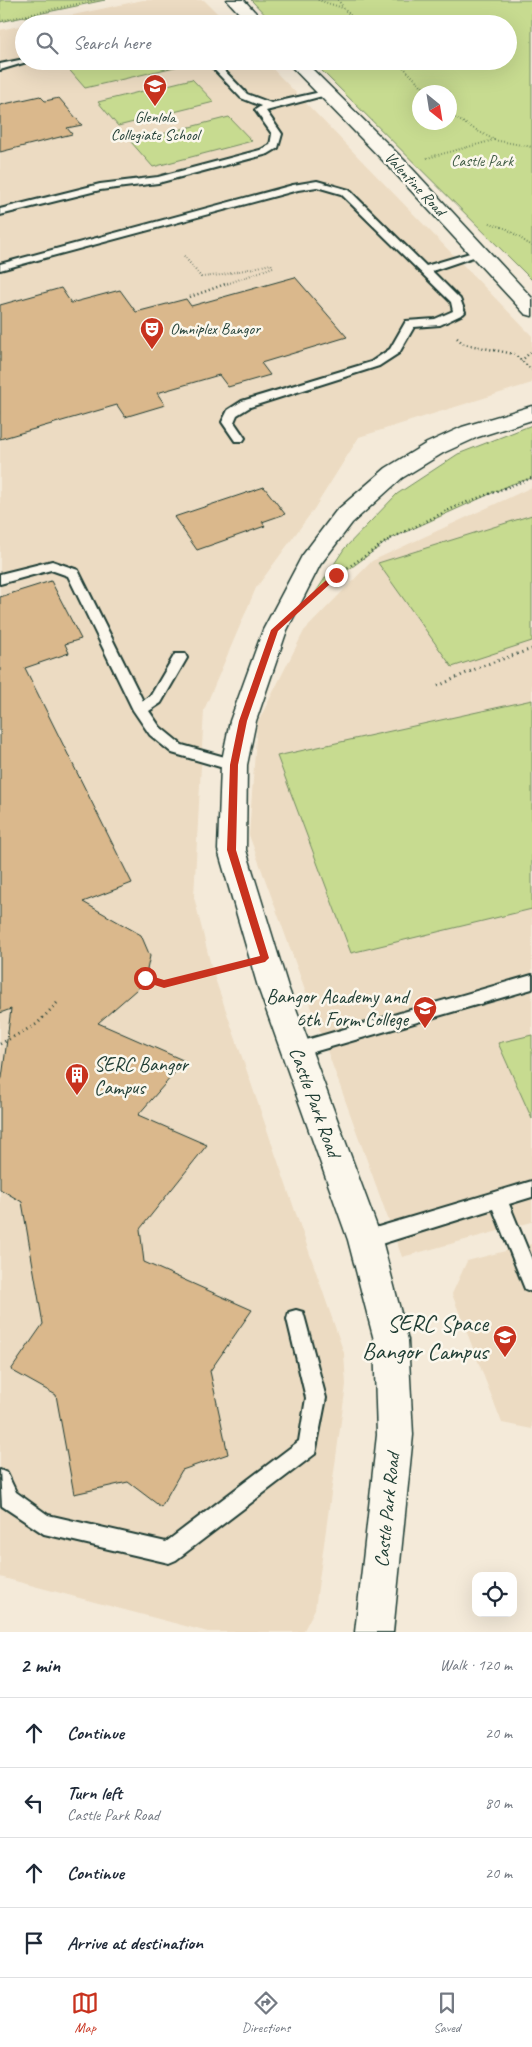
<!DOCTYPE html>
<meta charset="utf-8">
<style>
:root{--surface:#fff;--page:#f6f6f7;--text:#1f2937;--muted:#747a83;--line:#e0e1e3;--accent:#c8321e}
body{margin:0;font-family:Caveat,sans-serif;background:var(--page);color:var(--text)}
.controls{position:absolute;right:15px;bottom:15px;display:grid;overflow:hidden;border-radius:10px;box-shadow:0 5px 20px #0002}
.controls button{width:45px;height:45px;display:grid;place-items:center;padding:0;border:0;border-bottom:1px solid var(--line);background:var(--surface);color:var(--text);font:25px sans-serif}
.compass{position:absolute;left:412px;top:85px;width:45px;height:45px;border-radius:50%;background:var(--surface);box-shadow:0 5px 20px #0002;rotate:150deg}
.stop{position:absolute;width:15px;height:15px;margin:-11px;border:4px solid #c8321e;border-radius:50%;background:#fff}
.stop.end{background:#c8321e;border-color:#fff;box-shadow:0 1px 5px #0008}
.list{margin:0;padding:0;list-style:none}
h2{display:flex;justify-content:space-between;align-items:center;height:65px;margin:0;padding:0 20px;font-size:21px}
h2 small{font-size:16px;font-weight:400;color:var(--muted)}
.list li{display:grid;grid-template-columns:32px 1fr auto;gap:15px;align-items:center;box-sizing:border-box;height:70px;padding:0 20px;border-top:1px solid var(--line)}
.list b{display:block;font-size:19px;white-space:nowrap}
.list p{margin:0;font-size:16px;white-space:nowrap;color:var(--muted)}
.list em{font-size:16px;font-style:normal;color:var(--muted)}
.icon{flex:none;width:28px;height:28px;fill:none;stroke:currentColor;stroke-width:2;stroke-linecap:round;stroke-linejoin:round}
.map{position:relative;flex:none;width:532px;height:1632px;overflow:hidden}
.search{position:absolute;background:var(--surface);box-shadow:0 5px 20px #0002;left:15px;right:15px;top:15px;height:55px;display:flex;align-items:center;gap:12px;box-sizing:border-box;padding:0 18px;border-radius:28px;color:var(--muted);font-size:19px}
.sheet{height:345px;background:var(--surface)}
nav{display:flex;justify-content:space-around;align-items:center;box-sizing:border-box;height:70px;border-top:1px solid var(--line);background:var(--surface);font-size:14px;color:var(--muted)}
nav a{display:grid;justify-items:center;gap:2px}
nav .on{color:var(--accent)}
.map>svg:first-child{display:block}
.built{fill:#ecdbc2}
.green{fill:#c7db90;stroke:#738c62;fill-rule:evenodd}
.building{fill:#dab88c;stroke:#1f3d34}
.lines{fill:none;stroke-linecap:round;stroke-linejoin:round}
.service-casing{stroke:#1f3d34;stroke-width:4}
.minor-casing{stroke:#1f3d34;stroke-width:3}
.path-far2{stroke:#1f3d34;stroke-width:2;stroke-dasharray:0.5 2.5;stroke-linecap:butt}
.path-far1{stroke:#1f3d34;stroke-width:2.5;stroke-dasharray:1 3;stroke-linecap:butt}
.path{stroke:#1f3d34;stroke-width:3;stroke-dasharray:1 4;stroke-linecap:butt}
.service{fill:#fbf7ec;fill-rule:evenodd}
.minor{fill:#fbf7ec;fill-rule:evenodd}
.route{fill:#c8321e}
.labels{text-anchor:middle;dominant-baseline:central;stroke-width:5;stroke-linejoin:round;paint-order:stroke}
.far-poi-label{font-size:16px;fill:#1f3d34;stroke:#fbf7ec}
.far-park-label{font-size:16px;fill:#415d46;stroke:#fbf7ec}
.far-street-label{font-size:16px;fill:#1f3d34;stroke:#fbf7ec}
.poi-label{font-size:20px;fill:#1f3d34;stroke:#fbf7ec;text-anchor:end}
.street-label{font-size:20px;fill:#1f3d34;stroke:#fbf7ec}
.near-poi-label{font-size:24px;fill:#1f3d34;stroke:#fbf7ec;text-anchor:end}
</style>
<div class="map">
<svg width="532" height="1632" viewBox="0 0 532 1632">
<rect width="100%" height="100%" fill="#f4ead9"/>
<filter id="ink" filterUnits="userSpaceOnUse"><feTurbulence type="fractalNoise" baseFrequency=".02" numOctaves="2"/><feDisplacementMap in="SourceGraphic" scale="10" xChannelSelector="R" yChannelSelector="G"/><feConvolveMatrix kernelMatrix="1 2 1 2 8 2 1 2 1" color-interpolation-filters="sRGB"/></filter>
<g filter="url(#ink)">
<!-- built -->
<g class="built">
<path d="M143,0H204L228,24H31Z"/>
<path d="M24,25V61H265L532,336V383L359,437L314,509L256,588L204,710L194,897L212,970L344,1353L346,1385L315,1609L303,1632H208L0,1577V30Z"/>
<path d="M532,487V1222L402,1257L249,835L257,724L304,631L372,561Z"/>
<path d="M532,1244V1429L502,1423L452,1294L467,1261Z"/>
</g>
<!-- green -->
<g class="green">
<path d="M0,0H105L0,22Z"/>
<path d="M251,0H532V280L312,61H508V24H274ZM420,92H450V122H420Z"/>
<path d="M83,61H174L179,66L85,88L65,65Z"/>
<path d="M192,79L214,102L118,126L98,102Z"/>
<path d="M229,117L252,141L153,167L131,142Z"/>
<path d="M532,425V478L512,484L390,539L314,595L344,549L397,494L458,454Z"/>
<path d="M532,515V641L452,667L378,563Z"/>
<path d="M532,700V909L351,953L277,756Z"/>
<path d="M532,1035V1119L498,1043Z"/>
</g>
<!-- building -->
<g class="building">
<path d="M40,96L45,101L59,98L82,125L67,128L72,134L0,152V105Z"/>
<path d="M295,277L347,337L261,363L270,375L228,387L219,375L157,393L165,405L125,417L117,405L0,439V305L61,288L71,303L120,290L136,312L186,299L191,306Z"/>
<path d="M264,487L285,514L262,522L265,526L197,550L174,517Z"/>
<path d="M51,581L81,639L65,644L69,653L25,668L132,883L83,902L141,935L150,956L144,983L98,1023L185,1061L138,1115L207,1145L140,1229L144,1262L252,1310L210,1371L228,1454L182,1470L161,1507L128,1482L74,1494L56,1395L11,1370L43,1324L22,1202L0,1189V1081L2,1078L11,1009L0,1013V597Z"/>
</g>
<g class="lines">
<!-- service casing -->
<g class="service-casing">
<g id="service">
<path d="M24,59V61H30L0,70V64Z"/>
<path d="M206,61H215L247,94L271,103L325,91L330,94L266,111L282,134L278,148L268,154L158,183L100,190L0,215V209L100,184L158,177L260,150L270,145L272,134L255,110L261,106L241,98Z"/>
<path d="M317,181L349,190L426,266L480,250L485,253L432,271L460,299L465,312L463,314L440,325L414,327L399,353L379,366L250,407L237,415L234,422L245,438L243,441H235L222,422L228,410L242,401L371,362L390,349L406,321L435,319L453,311L451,302L341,194L317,187L298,190L0,270V264L293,185Z"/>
<path d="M52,561L78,570L143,701L151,695L175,654H185L187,658L161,703L149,711L160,727L182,745L239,761L241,765L239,769L234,771L172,753L150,735L133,710L68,576L51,570L0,584V574Z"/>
<path d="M532,975V989L296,1057L290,1055L288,1050L290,1045L296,1043Z"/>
<path d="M532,1181V1197L509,1204L532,1260V1292L525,1289L493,1209L365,1249L359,1246L356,1240L359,1234L365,1231Z"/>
<path d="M296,1310L303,1312L305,1319L326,1398L315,1454L176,1560L169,1563L44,1534L2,1506L0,1470L7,1473L16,1492L48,1515L166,1542L299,1441L306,1398L287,1319L289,1312Z"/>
</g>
</g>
<!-- minor casing -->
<g class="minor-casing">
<g id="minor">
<path d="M227,0H244L266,24H249Z"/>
<path d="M286,61H304L406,162L532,298V316L525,314L392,170Z"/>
<path d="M532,406V420L478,437L443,453L402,478L352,523L320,565L287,630L256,721L247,765L246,850L288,987L382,1240L408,1340L413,1435L393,1632H355L377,1435L374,1340L348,1240L258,987L218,850L221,765L230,721L263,630L302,556L336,511L386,468L427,443L462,427Z"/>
</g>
</g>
<!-- path-far2 -->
<g class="path-far2">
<path d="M318,0L343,8L359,24"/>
<path d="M338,0L343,7"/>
<path d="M0,21L95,0"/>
<path d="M397,61L428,92"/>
<path d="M450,115L494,140L532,147"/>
<path d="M427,158L494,140"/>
<path d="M490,223L507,229L532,246"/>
<path d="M184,256L201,277L222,275L271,264L273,267L224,285"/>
</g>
<!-- path-far1 -->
<g class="path-far1">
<path d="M190,297L228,283"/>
<path d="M457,338L464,344L514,354L532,370"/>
<path d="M521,361L532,351"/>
<path d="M341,572L390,539L459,505L532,478"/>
</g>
<!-- path -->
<g class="path">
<path d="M438,686L482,666L532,649"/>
<path d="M145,978L164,984L233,966"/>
<path d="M0,1044L37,1024L58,1002"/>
</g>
<!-- service -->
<use href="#service" class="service"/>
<!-- minor -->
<use href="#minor" class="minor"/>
</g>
</g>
<!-- route -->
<path class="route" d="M334,573L340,575L278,631L247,721L238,765L236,850L269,958L265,962L164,988L142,981L141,978L145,974L164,980L260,956L227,850L230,765L239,721L271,630Z"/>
<!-- icons -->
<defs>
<g id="school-pin" transform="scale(1.25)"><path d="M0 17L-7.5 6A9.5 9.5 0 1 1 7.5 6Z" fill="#c8321e" stroke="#fbf7ec"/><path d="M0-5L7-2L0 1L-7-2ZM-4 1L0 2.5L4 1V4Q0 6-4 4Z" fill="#fff"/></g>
<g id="theatre-pin" transform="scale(1.25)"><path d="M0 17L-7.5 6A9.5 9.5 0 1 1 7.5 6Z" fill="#c8321e" stroke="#fbf7ec"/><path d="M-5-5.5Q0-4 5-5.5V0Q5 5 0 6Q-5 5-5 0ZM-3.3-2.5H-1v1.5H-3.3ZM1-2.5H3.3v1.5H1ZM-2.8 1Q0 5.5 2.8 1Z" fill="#fff"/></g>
<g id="building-pin" transform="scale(1.25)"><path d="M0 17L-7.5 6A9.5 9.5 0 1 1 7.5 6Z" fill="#c8321e" stroke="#fbf7ec"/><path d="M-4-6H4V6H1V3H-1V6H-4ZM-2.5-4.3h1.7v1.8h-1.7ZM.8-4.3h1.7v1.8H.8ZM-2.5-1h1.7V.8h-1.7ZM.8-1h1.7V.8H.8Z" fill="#fff"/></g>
<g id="university-pin" transform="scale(1.25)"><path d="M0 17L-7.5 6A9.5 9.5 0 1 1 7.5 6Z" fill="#c8321e" stroke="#fbf7ec"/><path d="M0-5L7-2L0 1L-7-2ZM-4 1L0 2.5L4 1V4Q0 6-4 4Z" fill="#fff"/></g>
</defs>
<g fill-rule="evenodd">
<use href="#school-pin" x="155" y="86"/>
<use href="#theatre-pin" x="152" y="329"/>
<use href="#school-pin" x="425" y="1008"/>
<use href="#building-pin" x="77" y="1075"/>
<use href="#university-pin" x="505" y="1337"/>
</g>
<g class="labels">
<!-- far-poi labels -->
<g class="far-poi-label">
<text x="155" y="117">Glenlola<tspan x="155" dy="18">Collegiate School</tspan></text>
<text x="170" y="329" text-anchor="start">Omniplex Bangor</text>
</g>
<!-- far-park labels -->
<g class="far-park-label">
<text x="482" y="161">Castle Park</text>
</g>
<!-- far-street labels -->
<g class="far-street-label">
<text transform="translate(415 184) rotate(47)">Valentine Road</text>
</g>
<!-- poi labels -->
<g class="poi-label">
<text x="408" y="996">Bangor Academy and<tspan x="408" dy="23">6th Form College</tspan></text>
<text x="94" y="1064" text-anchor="start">SERC Bangor<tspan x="94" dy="23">Campus</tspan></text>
</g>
<!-- street labels -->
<g class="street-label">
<text transform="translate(315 1102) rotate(70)">Castle Park Road</text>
<text transform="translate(387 1510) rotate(-84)">Castle Park Road</text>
</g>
<!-- near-poi labels -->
<g class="near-poi-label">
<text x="488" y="1323">SERC Space<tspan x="488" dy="28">Bangor Campus</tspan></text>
</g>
</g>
</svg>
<div class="controls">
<button><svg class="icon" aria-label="locate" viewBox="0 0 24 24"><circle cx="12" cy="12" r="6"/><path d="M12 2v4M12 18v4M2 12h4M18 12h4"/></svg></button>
</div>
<svg class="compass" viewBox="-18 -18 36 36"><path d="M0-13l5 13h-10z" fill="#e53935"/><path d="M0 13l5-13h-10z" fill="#747a83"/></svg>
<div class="stop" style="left:145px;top:978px"></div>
<div class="stop end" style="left:336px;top:575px"></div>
<div class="search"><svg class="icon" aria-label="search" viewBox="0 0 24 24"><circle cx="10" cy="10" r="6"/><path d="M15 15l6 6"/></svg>Search here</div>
</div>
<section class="sheet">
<h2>2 min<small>Walk · 120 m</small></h2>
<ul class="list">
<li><svg class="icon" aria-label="ahead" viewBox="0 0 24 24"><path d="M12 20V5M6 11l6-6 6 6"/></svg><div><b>Continue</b></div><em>20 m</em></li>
<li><svg class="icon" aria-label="left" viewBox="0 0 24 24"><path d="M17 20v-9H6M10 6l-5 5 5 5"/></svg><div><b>Turn left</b><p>Castle Park Road</p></div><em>80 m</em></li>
<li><svg class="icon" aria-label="ahead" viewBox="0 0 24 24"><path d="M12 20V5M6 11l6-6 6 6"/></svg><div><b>Continue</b></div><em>20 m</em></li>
<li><svg class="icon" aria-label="arrive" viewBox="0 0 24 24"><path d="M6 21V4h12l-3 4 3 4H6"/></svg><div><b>Arrive at destination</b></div></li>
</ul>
</section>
<nav>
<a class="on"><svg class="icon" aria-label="map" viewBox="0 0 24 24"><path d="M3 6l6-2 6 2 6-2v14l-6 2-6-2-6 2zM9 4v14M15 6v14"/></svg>Map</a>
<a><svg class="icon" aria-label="directions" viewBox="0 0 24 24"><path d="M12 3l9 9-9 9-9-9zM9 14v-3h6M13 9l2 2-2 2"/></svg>Directions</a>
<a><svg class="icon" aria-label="saved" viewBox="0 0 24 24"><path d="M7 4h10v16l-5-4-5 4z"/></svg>Saved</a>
</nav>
